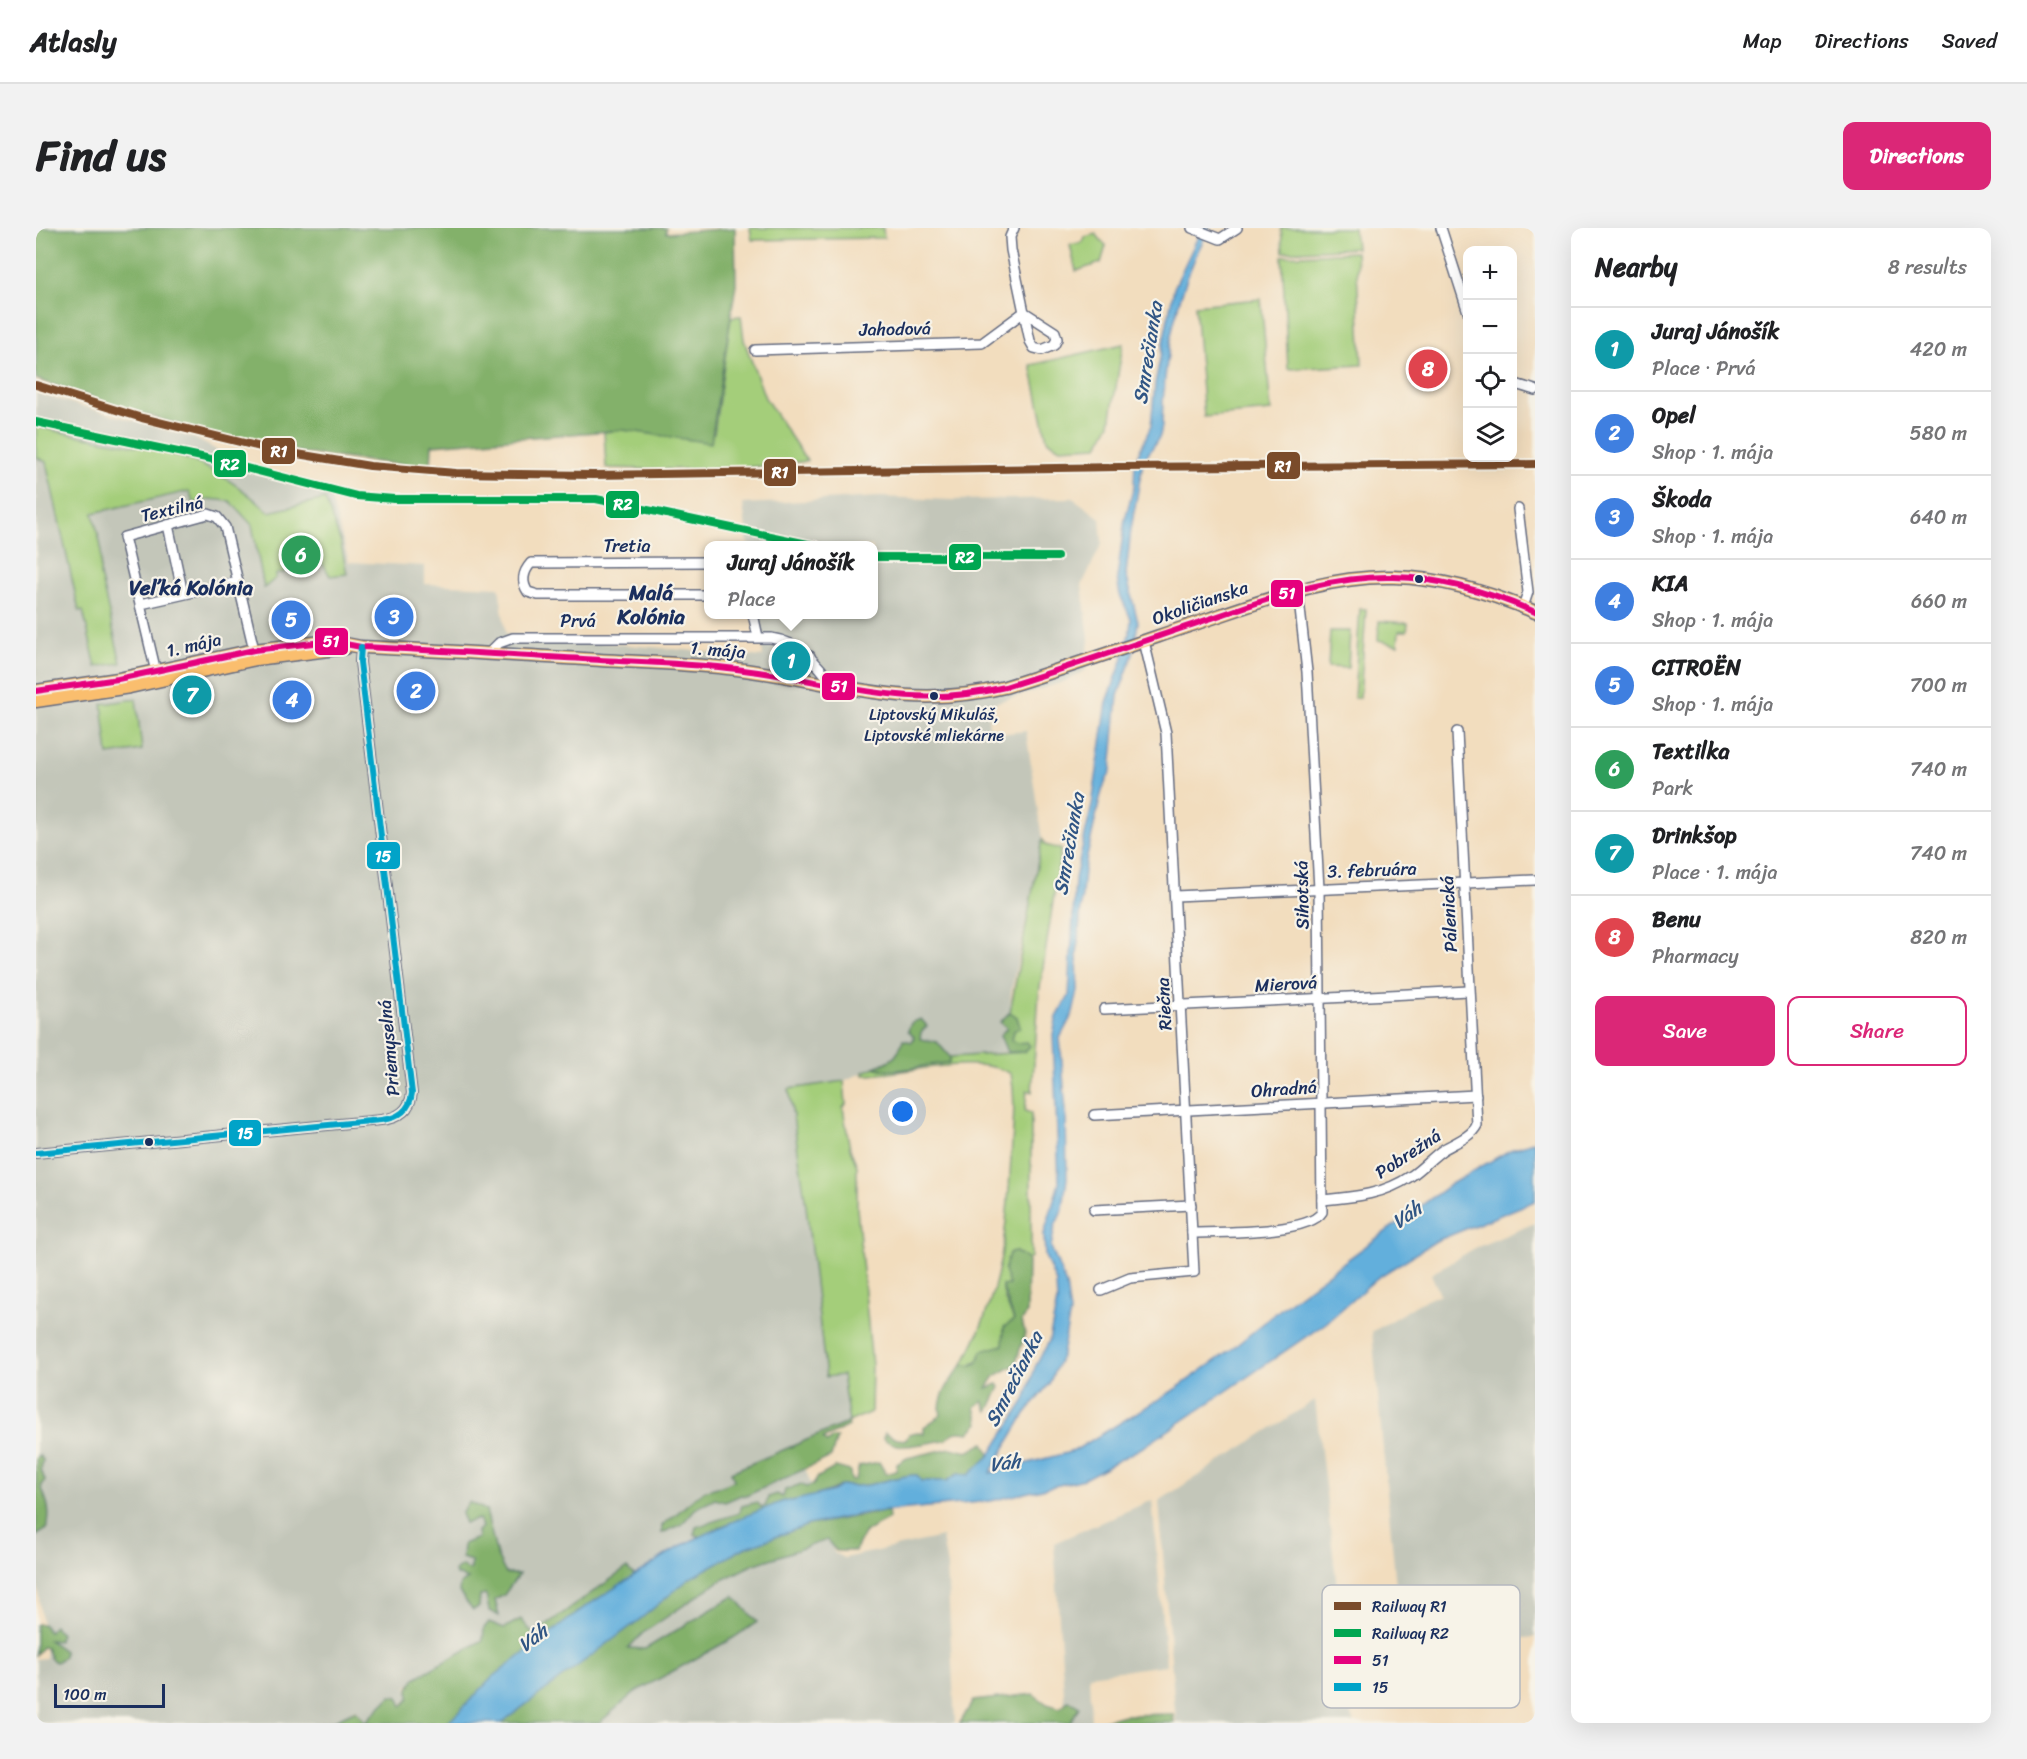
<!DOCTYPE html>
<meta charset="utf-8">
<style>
:root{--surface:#fff;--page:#f2f2f2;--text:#202124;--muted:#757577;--line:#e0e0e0;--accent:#db2777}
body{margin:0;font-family:Sriracha,sans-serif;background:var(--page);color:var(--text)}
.controls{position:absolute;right:18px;top:18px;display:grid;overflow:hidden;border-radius:12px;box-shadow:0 6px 24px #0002}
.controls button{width:54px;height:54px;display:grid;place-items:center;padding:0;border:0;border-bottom:2px solid var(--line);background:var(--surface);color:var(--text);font:30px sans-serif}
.scale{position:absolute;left:18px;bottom:15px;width:111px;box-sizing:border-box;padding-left:6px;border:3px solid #1b2f5e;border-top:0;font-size:16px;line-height:21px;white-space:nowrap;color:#1b2f5e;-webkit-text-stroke:4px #f7f3e8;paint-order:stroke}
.you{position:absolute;left:867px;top:884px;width:21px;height:21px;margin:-15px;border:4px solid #fff;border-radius:50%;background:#1a73e8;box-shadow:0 0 0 9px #1a73e833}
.badge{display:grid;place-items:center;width:39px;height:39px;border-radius:50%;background:var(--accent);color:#fff;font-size:20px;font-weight:700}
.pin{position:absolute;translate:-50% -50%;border:3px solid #fff;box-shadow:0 2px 6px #0006}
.popup{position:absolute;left:668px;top:313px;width:174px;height:78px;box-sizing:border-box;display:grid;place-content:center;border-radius:12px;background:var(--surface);filter:drop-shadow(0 2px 4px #0005);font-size:20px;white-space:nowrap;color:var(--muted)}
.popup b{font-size:22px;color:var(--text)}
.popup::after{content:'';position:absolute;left:50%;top:100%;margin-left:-12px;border:12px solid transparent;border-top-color:var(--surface)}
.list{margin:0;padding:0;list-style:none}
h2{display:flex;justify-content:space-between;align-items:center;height:78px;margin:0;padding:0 24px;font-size:26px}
h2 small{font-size:20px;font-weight:400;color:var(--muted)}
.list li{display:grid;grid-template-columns:39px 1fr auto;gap:18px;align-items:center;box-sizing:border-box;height:84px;padding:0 24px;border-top:2px solid var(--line)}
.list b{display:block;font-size:22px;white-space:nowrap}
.list p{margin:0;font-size:20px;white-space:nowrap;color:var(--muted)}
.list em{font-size:20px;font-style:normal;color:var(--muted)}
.actions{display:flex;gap:12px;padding:18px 24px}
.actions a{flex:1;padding:14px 0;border:2px solid var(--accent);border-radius:12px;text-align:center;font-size:21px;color:var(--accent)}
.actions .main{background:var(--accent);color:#fff}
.icon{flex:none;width:33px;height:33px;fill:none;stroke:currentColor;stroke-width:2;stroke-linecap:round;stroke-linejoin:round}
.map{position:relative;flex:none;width:1499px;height:1495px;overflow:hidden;border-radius:12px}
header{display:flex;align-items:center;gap:36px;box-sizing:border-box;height:84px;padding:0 30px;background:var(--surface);border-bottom:2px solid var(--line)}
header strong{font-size:28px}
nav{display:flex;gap:33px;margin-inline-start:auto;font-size:21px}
.intro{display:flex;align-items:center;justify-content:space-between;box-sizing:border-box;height:144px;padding:0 36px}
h1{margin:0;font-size:42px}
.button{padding:15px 27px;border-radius:12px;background:var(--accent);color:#fff;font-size:21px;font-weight:700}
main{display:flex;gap:36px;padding:0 36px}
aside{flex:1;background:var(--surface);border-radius:12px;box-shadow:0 6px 24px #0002}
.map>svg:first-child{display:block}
.industrial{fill:#c3c6b9}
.green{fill:#a4ce7a;stroke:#607e6c;stroke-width:1.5}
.forest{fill:#83b16a;stroke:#4f7064;stroke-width:1.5}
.water{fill:#62afdc;stroke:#3e6f9d;stroke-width:1.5}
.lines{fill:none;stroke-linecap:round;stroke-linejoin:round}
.minor-casing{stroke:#666c80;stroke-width:12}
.major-casing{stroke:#666c80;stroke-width:15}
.minor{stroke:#fff;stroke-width:9}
.major{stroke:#fabe6e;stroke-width:12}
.rail-casing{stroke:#1b2f5e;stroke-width:4.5}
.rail{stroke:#f7f3e8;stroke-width:2;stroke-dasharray:7;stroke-linecap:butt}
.bus-1-casing{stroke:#f7f3e8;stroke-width:10}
.bus-2-casing{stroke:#f7f3e8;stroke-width:10}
.bus-1{stroke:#e5007d;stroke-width:6}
.bus-2{stroke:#01a3c8;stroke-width:6}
.rail-1-casing{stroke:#f7f3e8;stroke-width:12}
.rail-2-casing{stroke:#f7f3e8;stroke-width:12}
.rail-1{stroke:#7a4b2a;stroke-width:8}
.rail-2{stroke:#00a651;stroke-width:8}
.bus-dot{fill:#1b2f5e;stroke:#f7f3e8;stroke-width:2}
.labels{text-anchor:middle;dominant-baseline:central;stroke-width:4.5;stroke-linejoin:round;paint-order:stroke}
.bus-label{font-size:16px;fill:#1b2f5e;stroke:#f7f3e8}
.street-label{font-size:18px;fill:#1b2f5e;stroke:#f7f3e8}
.water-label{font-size:20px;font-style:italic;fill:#305584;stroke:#f7f3e8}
.quarter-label{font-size:21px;font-weight:bold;fill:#1b2f5e;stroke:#f7f3e8}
.key{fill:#f7f3e8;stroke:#b5b8bf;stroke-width:1.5}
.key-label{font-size:16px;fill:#1b2f5e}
.line-badge{stroke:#f7f3e8;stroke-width:2}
.badge-label{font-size:16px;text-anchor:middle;font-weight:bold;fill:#fff}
</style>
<header>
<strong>Atlasly</strong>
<nav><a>Map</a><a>Directions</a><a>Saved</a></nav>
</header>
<div class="intro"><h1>Find us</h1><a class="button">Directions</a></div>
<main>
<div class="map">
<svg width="1499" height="1495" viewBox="0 0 1499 1495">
<rect width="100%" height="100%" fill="#f7f3e8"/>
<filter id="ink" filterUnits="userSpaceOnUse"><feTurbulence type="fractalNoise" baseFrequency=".0167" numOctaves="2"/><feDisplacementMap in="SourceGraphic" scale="12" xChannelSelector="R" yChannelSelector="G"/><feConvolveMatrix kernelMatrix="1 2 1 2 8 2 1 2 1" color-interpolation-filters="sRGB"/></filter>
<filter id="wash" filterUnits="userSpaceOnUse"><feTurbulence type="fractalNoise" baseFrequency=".008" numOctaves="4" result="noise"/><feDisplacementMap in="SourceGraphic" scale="24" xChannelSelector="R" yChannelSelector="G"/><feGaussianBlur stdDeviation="1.35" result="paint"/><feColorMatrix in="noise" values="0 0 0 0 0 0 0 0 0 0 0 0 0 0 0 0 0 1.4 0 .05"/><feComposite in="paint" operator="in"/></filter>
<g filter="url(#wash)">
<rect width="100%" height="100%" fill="#f2ddbe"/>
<!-- industrial -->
<g class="industrial">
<path d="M0,165L158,210L224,245L293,265L313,334L389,338V356L463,359L470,406L727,429L722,387L837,386V318L712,317L707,276L844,269L916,272L1037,270L1064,290L1066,315L1046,357L1053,411L1050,442L1027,454L952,477L953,507L990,503L1006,611L975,765L971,824L846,836L808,853L753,861L770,978L790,1149L806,1147L813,1194L761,1216L798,1325L808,1330L906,1309L911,1338L919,1495H485L419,1428L371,1458L373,1470L362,1479L357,1472L329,1493L320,1480L299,1495H0V1431L10,1430L0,1344Z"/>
<path d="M1499,995V1409L1366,1422L1336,1104L1382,1076L1404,1066L1395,1046L1439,1020Z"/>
<path d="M1279,1172L1317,1495H1140L1123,1273Z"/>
<path d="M1116,1272L1130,1437L1053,1447L1055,1495H1030L1018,1315Z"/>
</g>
<!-- green -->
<g class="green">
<path d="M714,0H847L848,10L716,12Z"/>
<path d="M1245,0H1318L1320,20L1247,24Z"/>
<path d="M1060,6L1070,18L1065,35L1040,43L1034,17L1047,14L1049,9Z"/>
<path d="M1320,24L1326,137L1252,141L1246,28Z"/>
<path d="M1225,71L1235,183L1168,189L1159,77Z"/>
<path d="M705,88L708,112L729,170L771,233C705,243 638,242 570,240L568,204L587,202L678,205L695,89Z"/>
<path d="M1087,116L1074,195L1062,218L1024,220L1011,212L995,137Z"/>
<path d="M0,198C49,212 100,214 148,230C180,241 209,262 233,284L289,271L305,315L311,346L294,348L287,336L240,346V350L228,360L216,297L194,273L173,271L158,275L153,263L57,285L65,318L64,347L85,435L60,439L47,383H43L10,234L0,229Z"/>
<path d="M1324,381H1330L1324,470H1318Z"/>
<path d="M1343,393L1372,395L1371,403H1363L1362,417L1342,412Z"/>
<path d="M1294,403H1314L1312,440L1292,439Z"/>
<path d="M100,471L106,522L72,527L66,476Z"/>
<path d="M1006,611L1009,617L1025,621L1003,766L996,864L991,862L989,883L995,885V1029L992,1032L980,1024L973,1057L966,1058L969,1072L978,1092L967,1118L934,1138L927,1136C965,1068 971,1005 975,929C977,901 980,873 975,846C941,825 869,846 828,847V844L839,839C863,848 888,835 913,835L914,829L989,824L976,812L981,789L974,784Z"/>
<path d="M808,853L810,876L807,880L814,921L821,938V980L836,1138L835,1184L813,1194L806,1147L790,1149L770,978L753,861Z"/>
</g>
<!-- forest -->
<g class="forest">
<path d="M0,0H630V5L699,0L700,56L675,215L587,202L396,217L395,239C347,235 298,230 250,222C170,209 91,180 14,156L0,151Z"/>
<path d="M974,784L981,789L984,799L978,803L976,812L980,815L991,814L994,818L989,824H971L964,807L971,800L964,794Z"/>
<path d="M885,791L891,798L885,804L884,811L901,814L914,829L913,835C889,835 863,848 839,839C856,832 861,831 867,812L876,814L878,809L872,803L875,795Z"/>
<path d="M980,1024L992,1032L991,1085L986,1093L989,1106L979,1137L959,1148L951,1160L962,1156L964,1159L952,1184L947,1173L939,1179L943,1195L933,1205C922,1203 917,1203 910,1212C889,1214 863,1225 847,1210L849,1205L861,1211L870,1212L873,1206L881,1204L888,1206V1199L905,1187C900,1170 917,1149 927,1136L934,1138L941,1135L946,1123L967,1117L968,1099L978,1092L966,1058L973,1057L968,1043L973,1025Z"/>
<path d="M813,1194L812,1198L787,1211L791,1215L796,1210H801L795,1229L710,1268L705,1267L689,1274L679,1271L659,1281L646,1296L626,1305V1297C641,1287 652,1274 667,1264C677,1259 691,1258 698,1252L695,1244Z"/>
<path d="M948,1215L954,1227L933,1247L922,1246L911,1253H884L881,1247C856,1247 830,1263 806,1257C794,1264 761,1274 748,1273L684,1299L666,1310L658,1306L660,1299L703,1285L706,1278L721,1274L725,1279L730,1277L732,1269L741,1266L747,1269L749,1262L765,1256L770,1259L777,1257L782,1249L800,1239L814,1243L815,1253L820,1251L823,1238L843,1234L850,1246L860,1243L861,1236L871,1230L915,1220L932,1224Z"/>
<path d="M3,1227L7,1232L5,1241L9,1253L5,1259C12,1274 15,1285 11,1301L0,1308V1230Z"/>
<path d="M433,1274L450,1282L461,1328L470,1346H483L468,1367L459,1372L463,1388L453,1382L450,1367L444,1368L443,1379L437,1382L423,1364L424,1356L432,1351L420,1347L419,1343L426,1338L432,1342L435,1341V1333L426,1330L427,1316L442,1310L441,1303L446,1299L443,1291L429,1295L425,1286Z"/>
<path d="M852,1283L853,1291L829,1304L819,1323H800L791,1312L716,1337L684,1353L607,1405L592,1420L609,1421L698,1368L721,1394L697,1410L599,1464L563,1495H465L603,1392L654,1350L708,1320L772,1297Z"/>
<path d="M591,1340L599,1348L549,1379L457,1449L412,1495H293L320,1482L329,1494L355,1468L362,1469L366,1478L373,1471V1460L379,1450L447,1412L448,1400L453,1394L468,1400L485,1391L497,1406Z"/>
<path d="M0,1396H7L12,1404L18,1398L25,1406L22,1413L13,1412L28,1423V1429L20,1434L15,1431L10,1420L6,1419L0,1427Z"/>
<path d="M997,1466L1011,1476L1024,1480L1033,1472L1043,1479L1034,1495H924L937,1473Z"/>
<path d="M1137,1486L1138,1495H1060L1088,1487Z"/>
</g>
<!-- water -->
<path class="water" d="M1166,0H1174C1139,61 1128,129 1126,198L1124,208L1107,234L1095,301L1090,346L1102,394L1097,426L1082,468L1075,542L1066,562L1048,642L1041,727L1042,763L1037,785L1024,810L1030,883L1031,950L1027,981L1019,998L1015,1019L1030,1057L1034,1085L1026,1126L1013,1156L989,1186L954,1245L1038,1223L1138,1162L1196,1121L1252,1075L1415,956L1474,922L1499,913V973L1400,1013L1341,1050L1290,1095L1179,1171L1109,1218L1048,1251L955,1273L830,1285L772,1297L708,1320L654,1350L603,1392L465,1495H412L457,1449L549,1379L644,1318L707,1289L748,1273H756L797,1263L806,1257C831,1263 856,1247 881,1247L885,1253H911L922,1246L933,1247L954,1227L989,1172L999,1139L1013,1113L1021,1074L1020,1055L1009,1028L1008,1006L1023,955L1017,806L1021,789L1033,768L1039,650L1056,577L1071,474L1086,433L1094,401L1095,391L1084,367L1081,350L1089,291L1098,258L1099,233L1115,198L1119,155L1138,60Z"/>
</g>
<g filter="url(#ink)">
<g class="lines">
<!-- minor casing -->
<g class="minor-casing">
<g id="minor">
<path d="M978,0L974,9L975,22L994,113L998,120L1006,122L1018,117L1021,111L1019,104L988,84"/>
<path d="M1156,0L1184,11L1201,0"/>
<path d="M1405,0L1432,84"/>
<path d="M719,122L946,115L988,84"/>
<path d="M1476,155L1499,162"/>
<path d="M1482,281L1492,364L1487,379"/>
<path d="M132,297L147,366"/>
<path d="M672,334L495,335C487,344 485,354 492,364L502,367H672"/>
<path d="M105,376L202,354"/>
<path d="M717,386L722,409"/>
<path d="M452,426L463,415L477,410H735C764,414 782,436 798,458"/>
<path d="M120,444L88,309L172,286L181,289L189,299L219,426"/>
<path d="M759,449L770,441L774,428"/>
<path d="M1139,668L1499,652"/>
<path d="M1068,781L1433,763"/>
<path d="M1058,887L1440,867"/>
<path d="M0,925L345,892C362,890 374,883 376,865L324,434L325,419"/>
<path d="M1286,972C1319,969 1347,967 1375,948C1387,940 1396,929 1408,921C1420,914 1435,909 1441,897L1421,504"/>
<path d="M1058,982L1155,977"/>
<path d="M1156,1005C1182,1004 1273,1006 1286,984L1283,661L1271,444L1262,363"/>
<path d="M1065,1062L1094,1050L1158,1044L1130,505L1108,413"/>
</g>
</g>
<!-- major casing -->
<g class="major-casing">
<g id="major">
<path d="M0,463L82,451L218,422L294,413L325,419C399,422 473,427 547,431C595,434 643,435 691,440C793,450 864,485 969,459C1037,438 1105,414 1173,391C1233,371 1294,347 1358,349C1406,350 1455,365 1499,384"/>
<path d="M0,473L94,459L220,431L309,420"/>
</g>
</g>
<!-- minor -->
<use href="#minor" class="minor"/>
<!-- major -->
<use href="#major" class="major"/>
<!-- rail casing -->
<g class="rail-casing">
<g id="rail">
<path d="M0,194L175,231L320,268L358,271H560L781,318"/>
<path d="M837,329H1021"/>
</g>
</g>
<!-- rail -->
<use href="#rail" class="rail"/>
<!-- bus-1 casing -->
<g class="bus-1-casing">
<path id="bus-1" d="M0,463L82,451L218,422L294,413L325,419C399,422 473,427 547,431C595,434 643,435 691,440C793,450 864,485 969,459C1037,438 1105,414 1173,391C1233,371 1294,347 1358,349C1406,350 1455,365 1499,384"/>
</g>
<!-- bus-2 casing -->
<g class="bus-2-casing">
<path id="bus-2" d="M0,925L345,892C362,890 374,883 376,865L324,434L325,419"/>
</g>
<!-- bus-1 -->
<use href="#bus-1" class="bus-1"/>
<!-- bus-2 -->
<use href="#bus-2" class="bus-2"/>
<!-- rail-1 casing -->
<g class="rail-1-casing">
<path id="rail-1" d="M0,157L106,190L237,222L334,238L420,245L557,247L1084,239L1499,236"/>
</g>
<!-- rail-2 casing -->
<g class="rail-2-casing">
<g id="rail-2">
<path d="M0,194L175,231L320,268L358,271H560L781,318"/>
<path d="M837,329H1021"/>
</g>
</g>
<!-- rail-1 -->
<use href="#rail-1" class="rail-1"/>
<!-- rail-2 -->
<use href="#rail-2" class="rail-2"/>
</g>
</g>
<!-- markers -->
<g class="bus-dot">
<circle cx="1383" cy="351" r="5"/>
<circle cx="898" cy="468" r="5"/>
<circle cx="113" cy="914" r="5"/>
</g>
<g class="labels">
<!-- bus labels -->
<g class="bus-label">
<text x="898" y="486">Liptovský Mikuláš,<tspan x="898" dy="21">Liptovské mliekárne</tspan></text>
</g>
<!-- street labels -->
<g class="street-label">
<text transform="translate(859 101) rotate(-1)">Jahodová</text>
<text transform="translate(136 281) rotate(-13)">Textilná</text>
<text x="591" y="318">Tretia</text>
<text transform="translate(1164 375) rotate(-19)">Okoličianska</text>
<text x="542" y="393">Prvá</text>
<text transform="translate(158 417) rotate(-13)">1. mája</text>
<text transform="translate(682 422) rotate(5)">1. mája</text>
<text transform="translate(1336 642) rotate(-2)">3. februára</text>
<text transform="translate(1266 667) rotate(-91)">Sihotská</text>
<text transform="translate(1413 686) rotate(-93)">Pálenická</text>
<text transform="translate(1250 756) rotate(-3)">Mierová</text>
<text transform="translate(1128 776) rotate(-93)">Riečna</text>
<text transform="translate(353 820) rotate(-95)">Priemyselná</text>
<text transform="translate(1248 861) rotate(-4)">Ohradná</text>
<text transform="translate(1372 926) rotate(-33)">Pobrežná</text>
</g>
<!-- water labels -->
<g class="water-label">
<text transform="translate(1112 125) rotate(-81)">Smrečianka</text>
<text transform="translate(1033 616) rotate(-80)">Smrečianka</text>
<text transform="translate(1371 987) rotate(-36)">Váh</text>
<text transform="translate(978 1151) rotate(-63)">Smrečianka</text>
<text transform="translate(969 1235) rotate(-8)">Váh</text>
<text transform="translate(497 1410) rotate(-38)">Váh</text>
</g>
<!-- quarter labels -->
<g class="quarter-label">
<text x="155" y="360">Veľká Kolónia</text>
<text x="615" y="365">Malá<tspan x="615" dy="24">Kolónia</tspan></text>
</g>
</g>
<!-- legend -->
<rect x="1286" y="1357" width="198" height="123" rx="9" class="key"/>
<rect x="1298" y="1374" width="27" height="8" fill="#7a4b2a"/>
<rect x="1298" y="1401" width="27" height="8" fill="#00a651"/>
<rect x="1298" y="1428" width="27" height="8" fill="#e5007d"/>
<rect x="1298" y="1455" width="27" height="8" fill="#01a3c8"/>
<g class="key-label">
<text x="1336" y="1384">Railway R1</text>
<text x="1336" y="1411">Railway R2</text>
<text x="1336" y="1438">51</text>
<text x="1336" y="1465">15</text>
</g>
<g class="line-badge">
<rect x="225" y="209" width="35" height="28" rx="6" fill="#7a4b2a"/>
<rect x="177" y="221" width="34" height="29" rx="6" fill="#00a651"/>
<rect x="1230" y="223" width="35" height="29" rx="6" fill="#7a4b2a"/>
<rect x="727" y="230" width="34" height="29" rx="6" fill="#7a4b2a"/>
<rect x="569" y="262" width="35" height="29" rx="6" fill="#00a651"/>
<rect x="912" y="315" width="34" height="28" rx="6" fill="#00a651"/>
<rect x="1234" y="351" width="34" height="29" rx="6" fill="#e5007d"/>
<rect x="278" y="399" width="35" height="29" rx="6" fill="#e5007d"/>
<rect x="785" y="444" width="35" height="29" rx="6" fill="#e5007d"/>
<rect x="330" y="613" width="35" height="29" rx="6" fill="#01a3c8"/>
<rect x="192" y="891" width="34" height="28" rx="6" fill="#01a3c8"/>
</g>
<g class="badge-label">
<text x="243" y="229">R1</text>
<text x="194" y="242">R2</text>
<text x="1247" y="244">R1</text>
<text x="744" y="250">R1</text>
<text x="587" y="282">R2</text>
<text x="929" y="335">R2</text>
<text x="1251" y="371">51</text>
<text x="295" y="419">51</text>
<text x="803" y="464">51</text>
<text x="347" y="634">15</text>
<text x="209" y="911">15</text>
</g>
</svg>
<div class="controls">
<button>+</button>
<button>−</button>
<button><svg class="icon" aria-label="locate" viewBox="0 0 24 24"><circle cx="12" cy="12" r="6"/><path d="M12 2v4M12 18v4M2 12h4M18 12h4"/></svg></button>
<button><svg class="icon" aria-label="layers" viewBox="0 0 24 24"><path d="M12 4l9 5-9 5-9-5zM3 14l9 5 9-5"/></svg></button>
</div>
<div class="scale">100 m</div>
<div class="you"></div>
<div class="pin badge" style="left:755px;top:433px;background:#0f9aa8">1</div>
<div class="popup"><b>Juraj Jánošík</b>Place</div>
<div class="pin badge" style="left:380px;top:463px;background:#3f7fe0">2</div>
<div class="pin badge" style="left:358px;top:389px;background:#3f7fe0">3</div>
<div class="pin badge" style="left:256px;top:472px;background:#3f7fe0">4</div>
<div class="pin badge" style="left:255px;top:392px;background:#3f7fe0">5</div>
<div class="pin badge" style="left:265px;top:327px;background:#2e9e5b">6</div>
<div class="pin badge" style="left:156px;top:467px;background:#0f9aa8">7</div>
<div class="pin badge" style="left:1392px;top:141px;background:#e0444e">8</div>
</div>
<aside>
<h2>Nearby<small>8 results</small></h2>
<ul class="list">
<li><span class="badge" style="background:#0f9aa8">1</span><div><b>Juraj Jánošík</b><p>Place · Prvá</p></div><em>420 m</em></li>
<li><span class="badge" style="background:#3f7fe0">2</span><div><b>Opel</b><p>Shop · 1. mája</p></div><em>580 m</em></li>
<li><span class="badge" style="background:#3f7fe0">3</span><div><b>Škoda</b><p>Shop · 1. mája</p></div><em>640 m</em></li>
<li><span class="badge" style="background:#3f7fe0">4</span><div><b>KIA</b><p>Shop · 1. mája</p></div><em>660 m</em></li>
<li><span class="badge" style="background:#3f7fe0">5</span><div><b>CITROËN</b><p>Shop · 1. mája</p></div><em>700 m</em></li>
<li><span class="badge" style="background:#2e9e5b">6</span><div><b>Textilka</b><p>Park</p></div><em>740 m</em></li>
<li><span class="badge" style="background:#0f9aa8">7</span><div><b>Drinkšop</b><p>Place · 1. mája</p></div><em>740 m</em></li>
<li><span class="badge" style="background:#e0444e">8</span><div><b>Benu</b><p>Pharmacy</p></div><em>820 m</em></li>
</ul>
<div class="actions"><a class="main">Save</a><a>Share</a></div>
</aside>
</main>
